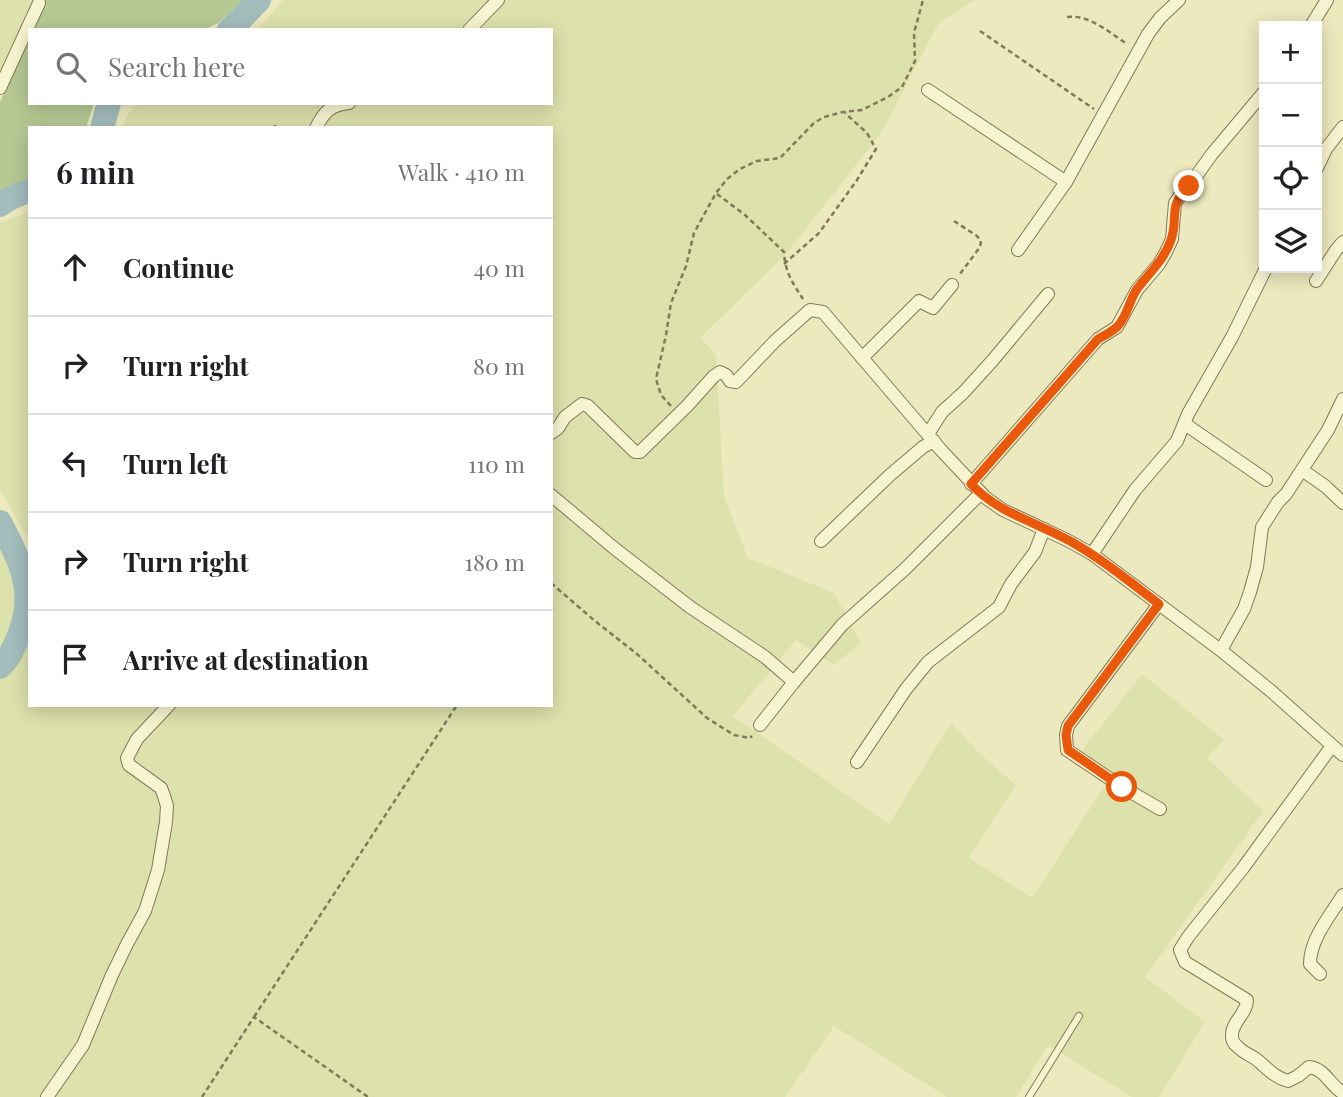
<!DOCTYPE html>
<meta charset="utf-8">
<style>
:root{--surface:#fff;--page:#f2f2f2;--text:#202124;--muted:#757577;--line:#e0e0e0}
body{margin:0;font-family:"Playfair Display",serif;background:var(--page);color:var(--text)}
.controls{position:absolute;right:21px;top:21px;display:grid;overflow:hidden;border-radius:0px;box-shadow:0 4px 18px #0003}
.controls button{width:63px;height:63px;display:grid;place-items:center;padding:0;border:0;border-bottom:2px solid var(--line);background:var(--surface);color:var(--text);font:35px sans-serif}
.stop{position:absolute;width:21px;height:21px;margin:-16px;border:5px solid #ea580c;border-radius:50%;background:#fff}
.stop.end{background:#ea580c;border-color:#fff;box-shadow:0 2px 7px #0008}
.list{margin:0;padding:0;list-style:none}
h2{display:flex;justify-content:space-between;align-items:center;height:91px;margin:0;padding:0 28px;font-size:30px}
h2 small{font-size:23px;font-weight:400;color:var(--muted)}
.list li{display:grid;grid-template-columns:46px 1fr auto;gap:21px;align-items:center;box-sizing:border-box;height:98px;padding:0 28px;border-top:2px solid var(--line)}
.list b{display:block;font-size:26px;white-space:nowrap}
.list em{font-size:23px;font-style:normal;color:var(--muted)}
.icon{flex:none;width:38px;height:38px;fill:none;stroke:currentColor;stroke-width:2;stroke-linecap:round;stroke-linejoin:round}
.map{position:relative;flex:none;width:1343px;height:1097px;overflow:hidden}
.search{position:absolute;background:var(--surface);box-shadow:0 4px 18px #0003;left:28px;top:28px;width:525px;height:77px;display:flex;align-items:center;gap:18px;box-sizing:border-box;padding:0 24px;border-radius:0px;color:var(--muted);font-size:26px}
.panel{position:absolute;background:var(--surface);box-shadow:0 4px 18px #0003;left:28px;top:126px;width:525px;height:581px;border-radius:0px}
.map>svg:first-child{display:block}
.farmland{fill:#dde1ac}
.green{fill:#b6c993}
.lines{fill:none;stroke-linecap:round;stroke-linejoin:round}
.river{stroke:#a2bdbc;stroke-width:24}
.service-casing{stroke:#837958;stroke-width:8}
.minor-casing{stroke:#837958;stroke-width:14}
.path{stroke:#837958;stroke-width:2.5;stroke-dasharray:5 3.5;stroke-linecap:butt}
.service{stroke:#f7f5d1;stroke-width:6}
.minor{stroke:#f7f5d1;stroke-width:12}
.route{stroke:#ea580c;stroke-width:9}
</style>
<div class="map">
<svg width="1343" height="1097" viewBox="0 0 1343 1097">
<rect width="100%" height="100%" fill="#ece9be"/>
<!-- farmland -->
<g class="farmland">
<path d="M0,0H36L0,76Z"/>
<path d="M283,0H975L938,24L882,132L786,254L700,338L716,355L724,497L748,558L834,593L861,643L834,665L796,640L733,716L889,824L951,723L980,754L1016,785L969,858L1032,898L1109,779L1079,754L1142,674L1224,740L1207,758L1263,811L1145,977L1205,1022L1159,1097H1132L1048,1045L1016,1097H947L834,1026L785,1097H0V680L17,663L30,640V705H551V128H122L127,116L137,103H551V30H258Z"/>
<path d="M30,211V543L0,489V223Z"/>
<path d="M0,546L6,557L18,594L11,632L0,653Z"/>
</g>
<!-- green -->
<g class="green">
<path d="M41,0H245L218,23L204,30H33L42,12Z"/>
<path d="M30,36V103H94L86,128H30V178L0,195V102Z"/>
</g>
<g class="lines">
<!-- river -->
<g class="river">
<path d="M229,30L242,18L259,0"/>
<path d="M102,128L109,103"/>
<path d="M0,205L11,198L30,190"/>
<path d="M0,522C21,563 38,594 17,640C12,651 9,659 0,667"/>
</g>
<!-- service casing -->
<g class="service-casing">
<path id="service" d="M1029,1097L1079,1016"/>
</g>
<!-- minor casing -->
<g class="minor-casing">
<g id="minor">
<path d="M1311,26L1327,0"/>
<path d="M469,30L498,0"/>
<path d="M0,88L39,3"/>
<path d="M928,90L1066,182"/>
<path d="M316,128C324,112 330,105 349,103"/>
<path d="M1317,168L1326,149L1343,127"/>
<path d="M1018,250L1066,182L1148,34L1160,18L1179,0"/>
<path d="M1316,281L1336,250L1343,242"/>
<path d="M862,358L919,301L933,308L952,285"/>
<path d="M1185,424L1266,480"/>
<path d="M551,433L558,428L565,417L582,404L588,406L635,452H640L687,406L714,376L720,372L726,375L730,381L736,382L775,341L810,310L823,312L941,450L986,498L1003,510L1067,540L1092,554L1223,652L1271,691L1343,755"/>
<path d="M928,434L942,412L963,393L993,360L1048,294"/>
<path d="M1302,470L1325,486L1343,503"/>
<path d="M971,484L1098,339L1117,327L1137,290L1159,264L1166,252L1172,239L1175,203L1181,194L1189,186L1212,154L1264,92"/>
<path d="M551,495L614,548L690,607L765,657L794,682"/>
<path d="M821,541L890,475L923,447L934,441"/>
<path d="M1092,554L1135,490L1177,441L1188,414L1232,337L1266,268"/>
<path d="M1159,604L1068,726L1066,735L1067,750L1122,787L1160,809"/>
<path d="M1221,650L1244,609L1250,592L1257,567L1262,527L1278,502L1286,494L1328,430L1343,399"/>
<path d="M760,725L794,682L842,625L905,569L981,493"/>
<path d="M1332,746L1243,868L1188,937L1180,950L1185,962L1247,1000C1247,1014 1231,1022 1232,1036C1232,1040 1234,1044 1237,1046C1242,1052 1250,1055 1256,1059C1266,1067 1275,1078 1288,1081L1298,1076L1309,1067C1326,1069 1329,1085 1343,1093"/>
<path d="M857,762L906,689L928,662L999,607L1011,584L1035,552L1044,529"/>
<path d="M1320,974L1310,964C1310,939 1330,916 1343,895"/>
<path d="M47,1097L83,1045L112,975L127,944L145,911L158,870L166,822L167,806L164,796L161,788L129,765L127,758L137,739L169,705"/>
</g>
</g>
<!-- path -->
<g class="path">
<path d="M1067,17C1089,14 1110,33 1127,44"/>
<path d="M980,31L1094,109"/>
<path d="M273,128L275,126L278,128"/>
<path d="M717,194L745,215L784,252C785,272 792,282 803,299"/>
<path d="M954,221L977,236L981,241L980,247L960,274"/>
<path d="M784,264L819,233L857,180L876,149L867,133L845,113"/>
<path d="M671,406L661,395L656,379L666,335L671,303L686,266L694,233L716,193L727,179L740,169L757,161L780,158L814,123L824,117L843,112L862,110L888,97L902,87L915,61L914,33L923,0"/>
<path d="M551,583L595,621L637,654L707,718L734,735L750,738L752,736"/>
<path d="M254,1017L457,705"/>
<path d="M202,1097L254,1017L368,1097"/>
</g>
<!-- service -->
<use href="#service" class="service"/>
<!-- minor -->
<use href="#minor" class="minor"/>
</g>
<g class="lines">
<!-- route -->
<path class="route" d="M1122,787L1068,750L1066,735L1068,726L1159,604C1130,582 1102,559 1070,541C1036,522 998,513 971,484L1098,339C1104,336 1111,332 1117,327C1127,317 1129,301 1137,289C1149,273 1164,260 1171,240C1179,217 1167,207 1189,186"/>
</g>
</svg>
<div class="controls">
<button>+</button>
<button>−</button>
<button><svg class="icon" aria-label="locate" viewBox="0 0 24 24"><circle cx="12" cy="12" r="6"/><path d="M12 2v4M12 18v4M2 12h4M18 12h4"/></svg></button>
<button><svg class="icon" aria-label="layers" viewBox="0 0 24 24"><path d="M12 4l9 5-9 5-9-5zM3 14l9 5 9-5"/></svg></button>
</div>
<div class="stop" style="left:1122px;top:787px"></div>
<div class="stop end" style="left:1189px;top:186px"></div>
<div class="search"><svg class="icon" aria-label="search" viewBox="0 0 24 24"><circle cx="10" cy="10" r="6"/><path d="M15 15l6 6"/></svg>Search here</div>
<section class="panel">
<h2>6 min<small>Walk · 410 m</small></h2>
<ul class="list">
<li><svg class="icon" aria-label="ahead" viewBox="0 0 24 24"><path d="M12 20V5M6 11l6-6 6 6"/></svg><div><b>Continue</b></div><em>40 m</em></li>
<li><svg class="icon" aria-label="right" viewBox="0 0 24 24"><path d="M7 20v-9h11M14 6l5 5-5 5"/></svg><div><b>Turn right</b></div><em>80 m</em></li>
<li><svg class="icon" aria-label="left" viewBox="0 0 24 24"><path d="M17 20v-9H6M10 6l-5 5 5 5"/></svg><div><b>Turn left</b></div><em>110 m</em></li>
<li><svg class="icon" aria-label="right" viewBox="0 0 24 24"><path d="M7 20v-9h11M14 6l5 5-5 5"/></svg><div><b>Turn right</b></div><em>180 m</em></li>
<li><svg class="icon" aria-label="arrive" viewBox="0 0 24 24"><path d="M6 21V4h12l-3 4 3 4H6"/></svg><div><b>Arrive at destination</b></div></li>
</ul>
</section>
</div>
